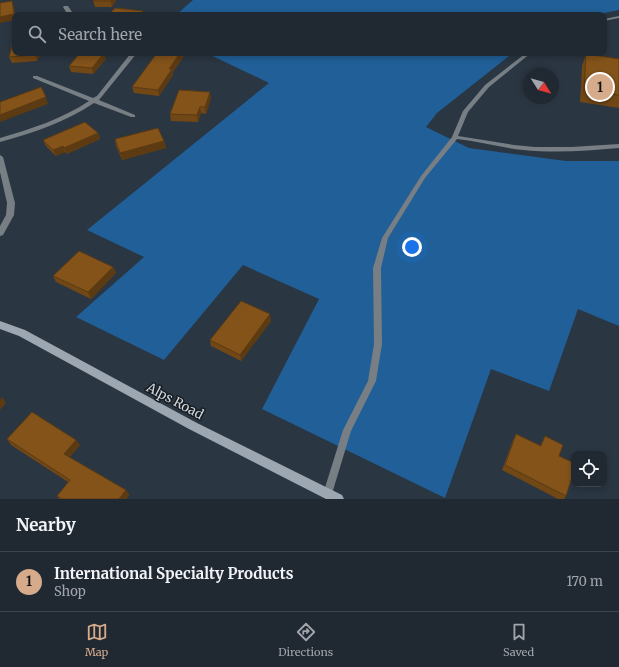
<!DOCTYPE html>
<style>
:root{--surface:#202832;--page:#2d343e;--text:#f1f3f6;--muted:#a2a6ac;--line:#3d444d;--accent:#d6ab8b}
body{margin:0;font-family:Merriweather,serif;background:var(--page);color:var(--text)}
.controls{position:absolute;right:12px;bottom:12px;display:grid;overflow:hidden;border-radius:8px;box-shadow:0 2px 6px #0003}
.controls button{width:36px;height:36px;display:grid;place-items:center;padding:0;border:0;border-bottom:1px solid var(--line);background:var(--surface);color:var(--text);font:20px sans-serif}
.compass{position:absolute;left:523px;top:68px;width:36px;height:36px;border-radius:50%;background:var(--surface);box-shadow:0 2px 6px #0003;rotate:127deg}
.you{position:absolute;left:412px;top:247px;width:14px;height:14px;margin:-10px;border:3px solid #fff;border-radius:50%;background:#1a73e8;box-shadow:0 0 0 6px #1a73e833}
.badge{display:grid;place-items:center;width:26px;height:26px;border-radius:50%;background:var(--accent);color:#111;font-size:13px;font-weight:700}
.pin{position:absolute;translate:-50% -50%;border:2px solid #fff;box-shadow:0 1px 4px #0006}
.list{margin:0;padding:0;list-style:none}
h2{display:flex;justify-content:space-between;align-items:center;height:52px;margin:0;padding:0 16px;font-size:17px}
h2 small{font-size:13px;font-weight:400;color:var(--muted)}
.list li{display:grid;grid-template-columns:26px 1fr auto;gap:12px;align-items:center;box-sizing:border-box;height:60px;padding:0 16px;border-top:1px solid var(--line)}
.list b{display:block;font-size:15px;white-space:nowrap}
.list p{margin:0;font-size:13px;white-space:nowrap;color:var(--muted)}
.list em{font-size:13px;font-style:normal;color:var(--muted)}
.icon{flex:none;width:22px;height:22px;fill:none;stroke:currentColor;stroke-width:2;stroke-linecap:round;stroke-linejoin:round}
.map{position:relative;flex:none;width:619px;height:499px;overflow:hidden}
.search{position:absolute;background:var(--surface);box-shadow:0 2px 6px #0003;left:12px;right:12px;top:12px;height:44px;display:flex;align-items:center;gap:10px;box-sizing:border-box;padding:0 14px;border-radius:8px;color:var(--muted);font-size:15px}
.sheet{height:112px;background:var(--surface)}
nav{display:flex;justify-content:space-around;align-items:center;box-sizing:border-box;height:56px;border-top:1px solid var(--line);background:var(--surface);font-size:11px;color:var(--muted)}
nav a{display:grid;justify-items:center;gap:2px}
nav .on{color:var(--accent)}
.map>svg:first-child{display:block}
.green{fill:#205f97}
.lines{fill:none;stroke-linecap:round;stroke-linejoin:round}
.service{fill:#777e84;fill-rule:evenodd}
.minor{fill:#777e84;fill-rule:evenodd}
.secondary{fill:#9da7b1;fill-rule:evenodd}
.wall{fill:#714716}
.shaded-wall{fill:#5c3a12}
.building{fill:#83531a;stroke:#5c3a12}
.labels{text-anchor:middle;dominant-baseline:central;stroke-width:3;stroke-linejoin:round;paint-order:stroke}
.near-street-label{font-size:13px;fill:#cfd6de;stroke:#171d22}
</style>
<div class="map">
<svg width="619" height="499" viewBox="0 0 619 499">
<rect width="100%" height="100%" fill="#2a3642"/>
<!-- green -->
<g class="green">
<path d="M193,0H619V10L594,15H176Z"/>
<path d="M206,53H513L437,113L426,127L469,148L566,161H619V326L578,309L549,391L491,369L445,498L262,409L319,299L243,265L164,360L76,317L144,257L87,230L269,83Z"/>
</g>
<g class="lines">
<!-- service -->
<g class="service">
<path d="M619,16V18L604,21V19Z"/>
<path d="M526,53H531L489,87L468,112L458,136L514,145L535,147H571L619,144V148C587,151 555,153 523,150C501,148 479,141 457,139L425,178L388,238L381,268L382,344L376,381L351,431L331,497L328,499L325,497L323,494L343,430L368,381L374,344L373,268L382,238L421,176L452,137L463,111L485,85Z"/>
</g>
<!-- minor -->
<g class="minor">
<path d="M64,6H68L74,15H68L63,7Z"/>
<path d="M131,53H137L99,100L135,115V117H131L94,103C66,122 33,133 0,142V138C31,129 62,119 89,101L33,78V76H37L93,98L97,96Z"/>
<path d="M0,155L3,157L15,203L14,215L3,235L0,236V226L6,215L7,203L0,172Z"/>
</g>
<!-- secondary -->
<path class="secondary" d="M0,321L25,330L197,423L342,495L344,499H326L189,429L19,336L0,329Z"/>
</g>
<!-- wall -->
<g class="wall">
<path d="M94,0H116L112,7H95L93,1Z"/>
<path d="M41,53L37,61L12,63L9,57Z"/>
<path d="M157,53H186L173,72V75L159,96L134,93L132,87Z"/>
<path d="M586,54L619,59V108L580,102L582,66Z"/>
<path d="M106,59L93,74L71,72L69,66Z"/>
<path d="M211,98L206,114L201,113L198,122L171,121L170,114Z"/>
<path d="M98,133L100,139L67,154L65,152L56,156L46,146L43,140Z"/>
<path d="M115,139L164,141L166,148L122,160L116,146Z"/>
<path d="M113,267L116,273L91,299L56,282L53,276Z"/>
<path d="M271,321L241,361L211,346L210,340Z"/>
<path d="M516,434L540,446L545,436L559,456L566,496L564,499H558L502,470L513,440Z"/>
<path d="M7,439L80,445L69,458L126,490L129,495L126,499H59L57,496L68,482L11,445Z"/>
</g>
<!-- shaded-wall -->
<g class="shaded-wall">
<path d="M112,0H116L112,7L111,1Z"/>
<path d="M12,1L14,7L15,15V20L0,23V17Z"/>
<path d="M143,11L144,15H139Z"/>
<path d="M36,53H41L37,61L35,55Z"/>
<path d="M104,53L106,59L93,74L92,68Z"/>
<path d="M180,53H186L173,72V75L159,96L158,90L169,69Z"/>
<path d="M210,92L211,98L206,114L205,107Z"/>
<path d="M46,97L48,104L0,122V115Z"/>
<path d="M200,107L201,113L198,122L197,115Z"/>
<path d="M98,133L100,139L67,154L64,148Z"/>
<path d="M164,141L166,148L122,160L120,153Z"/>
<path d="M63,146L65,152L56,156L53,150Z"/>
<path d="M113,267L116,273L91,299L88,292Z"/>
<path d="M270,314L271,321L241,361L240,355Z"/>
<path d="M2,397L6,403L0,410V400Z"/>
<path d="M76,440L80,445L67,460L64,454Z"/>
<path d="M126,490L129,495L126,499H119Z"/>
</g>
<!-- building -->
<g class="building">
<path d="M94,0H112L111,1H93Z"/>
<path d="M12,1L14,14L0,17V3Z"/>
<path d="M115,8L143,11L139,15H108Z"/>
<path d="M15,35V53H36L35,55L9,57Z"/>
<path d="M80,53H104L92,68L69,66Z"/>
<path d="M157,53H180L169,69H172L158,90L132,87Z"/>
<path d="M586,54L619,59V95L584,90Z"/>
<path d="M41,87L46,97L0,115V102Z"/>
<path d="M179,90L210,92L205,107H200L197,115L170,114Z"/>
<path d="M85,122L98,133L64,148L63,146L53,150L43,140Z"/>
<path d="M158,128L164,141L120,153L115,139Z"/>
<path d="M79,251L113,267L88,292L53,276Z"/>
<path d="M241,301L270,314L240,355L210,340Z"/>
<path d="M32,412L76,440L64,454L126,490L119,499H62L57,496L70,480L7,439Z"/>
<path d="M516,434L541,446L545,436L563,445L559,456L574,463V471L566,496L505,465Z"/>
</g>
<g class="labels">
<!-- near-street labels -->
<g class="near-street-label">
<text transform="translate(175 401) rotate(28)">Alps Road</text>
</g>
</g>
</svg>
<div class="controls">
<button><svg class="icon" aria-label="locate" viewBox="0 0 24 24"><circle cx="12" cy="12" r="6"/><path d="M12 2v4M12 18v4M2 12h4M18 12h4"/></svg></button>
</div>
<svg class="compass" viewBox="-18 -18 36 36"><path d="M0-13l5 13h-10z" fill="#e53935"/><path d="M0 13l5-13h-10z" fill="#a2a6ac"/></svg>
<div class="you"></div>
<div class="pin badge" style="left:600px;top:87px">1</div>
<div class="search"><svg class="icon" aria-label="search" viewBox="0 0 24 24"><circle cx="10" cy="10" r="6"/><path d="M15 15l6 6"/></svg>Search here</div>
</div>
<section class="sheet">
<h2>Nearby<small></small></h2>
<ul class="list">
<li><span class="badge">1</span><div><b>International Specialty Products</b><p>Shop</p></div><em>170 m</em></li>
</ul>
</section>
<nav>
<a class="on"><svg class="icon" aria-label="map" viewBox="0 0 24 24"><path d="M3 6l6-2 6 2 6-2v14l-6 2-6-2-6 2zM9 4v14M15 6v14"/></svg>Map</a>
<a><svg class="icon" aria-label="directions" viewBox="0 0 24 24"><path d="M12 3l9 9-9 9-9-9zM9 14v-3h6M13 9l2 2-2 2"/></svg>Directions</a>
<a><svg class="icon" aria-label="saved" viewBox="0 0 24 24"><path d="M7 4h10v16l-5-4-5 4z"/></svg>Saved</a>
</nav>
